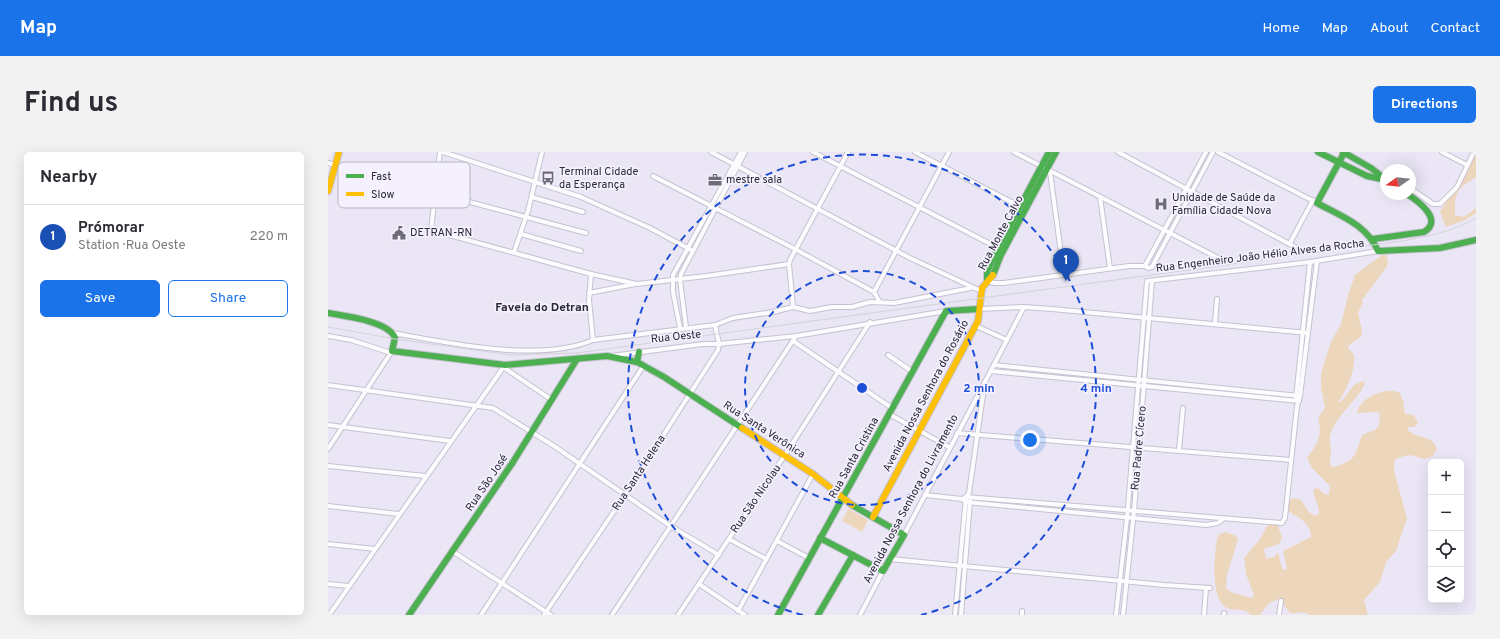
<!DOCTYPE html>
<meta charset="utf-8">
<style>
:root{--surface:#fff;--page:#f2f2f3;--text:#2b2b33;--muted:#7c7c81;--line:#e1e1e2;--accent:#1a73e8}
body{margin:0;font-family:Overpass,sans-serif;background:var(--page);color:var(--text)}
.controls{position:absolute;right:12px;bottom:12px;display:grid;overflow:hidden;border-radius:6px;box-shadow:0 4px 16px #0002}
.controls button{width:36px;height:36px;display:grid;place-items:center;padding:0;border:0;border-bottom:1px solid var(--line);background:var(--surface);color:var(--text);font:20px sans-serif}
.compass{position:absolute;left:1052px;top:12px;width:36px;height:36px;border-radius:50%;background:var(--surface);box-shadow:0 4px 16px #0002;rotate:256deg}
.you{position:absolute;left:702px;top:288px;width:14px;height:14px;margin:-10px;border:3px solid #fff;border-radius:50%;background:#1a73e8;box-shadow:0 0 0 6px #1a73e833}
.badge{display:grid;place-items:center;width:26px;height:26px;border-radius:50%;background:var(--accent);color:#fff;font-size:13px;font-weight:700}
.pin{position:absolute;translate:-50% -33px;filter:drop-shadow(0 1px 2px #0008)}
.pin::after{content:'';position:absolute;top:21px;width:14px;height:12px;background:inherit;clip-path:polygon(0 0,100% 0,50% 100%)}
.list{margin:0;padding:0;list-style:none}
h2{display:flex;justify-content:space-between;align-items:center;height:52px;margin:0;padding:0 16px;font-size:17px}
h2 small{font-size:13px;font-weight:400;color:var(--muted)}
.list li{display:grid;grid-template-columns:26px 1fr auto;gap:12px;align-items:center;box-sizing:border-box;height:64px;padding:0 16px;border-top:1px solid var(--line)}
.list b{display:block;font-size:15px;white-space:nowrap}
.list p{margin:0;font-size:13px;white-space:nowrap;color:var(--muted)}
.list em{font-size:13px;font-style:normal;color:var(--muted)}
.actions{display:flex;gap:8px;padding:12px 16px}
.actions a{flex:1;padding:9px 0;border:1px solid var(--accent);border-radius:6px;text-align:center;font-size:14px;color:var(--accent)}
.actions .main{background:var(--accent);color:#fff}
.icon{flex:none;width:22px;height:22px;fill:none;stroke:currentColor;stroke-width:2;stroke-linecap:round;stroke-linejoin:round}
.map{position:relative;flex:none;width:1148px;height:463px;overflow:hidden;border-radius:6px}
header{display:flex;align-items:center;gap:24px;box-sizing:border-box;height:56px;padding:0 20px;background:var(--accent);color:#fff}
header strong{font-size:19px}
nav{display:flex;gap:22px;margin-inline-start:auto;font-size:14px}
.intro{display:flex;align-items:center;justify-content:space-between;box-sizing:border-box;height:96px;padding:0 24px}
h1{margin:0;font-size:28px}
.button{padding:10px 18px;border-radius:6px;background:var(--accent);color:#fff;font-size:14px;font-weight:700}
main{display:flex;gap:24px;padding:0 24px}
aside{flex:1;background:var(--surface);border-radius:6px;box-shadow:0 4px 16px #0002}
.map>svg:first-child{display:block}
.green{fill:#edd7bc}
.lines{fill:none;stroke-linecap:round;stroke-linejoin:round}
.street-casing{stroke:#c6c2cf;stroke-width:6}
.fast-casing{stroke:#c6c2cf;stroke-width:8}
.slow-casing{stroke:#c6c2cf;stroke-width:8}
.street{stroke:#fcfbfe;stroke-width:4}
.fast{stroke:#4caf50;stroke-width:6}
.slow{stroke:#ffc107;stroke-width:6}
.tram{stroke:#d3d2d7;stroke-width:1}
.ring{fill:none;stroke:#1d4ed8;stroke-width:2;stroke-dasharray:7 5}
.labels{text-anchor:middle;dominant-baseline:central;stroke-width:3.5;stroke-linejoin:round;paint-order:stroke}
.poi-label{font-size:11px;fill:#2b2734;stroke:#f4f0fe;text-anchor:start}
.street-label{font-size:11px;fill:#2b2734;stroke:#f4f0fe}
.neighbourhood-label{font-size:12px;font-weight:bold;fill:#2b2734;stroke:#f4f0fe}
.key{fill:#f4f0fe;stroke:#b8b4c1;stroke-width:1}
.key-label{font-size:11px;fill:#2b2734}
.centre{fill:#1d4ed8;stroke:#f4f0fe;stroke-width:2}
.ring-label{font-size:12px;text-anchor:middle;font-weight:bold;fill:#1d4ed8;stroke:#f4f0fe;stroke-width:3.5;stroke-linejoin:round;paint-order:stroke}
</style>
<header>
<strong>Map</strong>
<nav><a>Home</a><a>Map</a><a>About</a><a>Contact</a></nav>
</header>
<div class="intro"><h1>Find us</h1><a class="button">Directions</a></div>
<main>
<aside>
<h2>Nearby<small></small></h2>
<ul class="list">
<li><span class="badge" style="background:#1a4fb4">1</span><div><b>Prómorar</b><p>Station · Rua Oeste</p></div><em>220 m</em></li>
</ul>
<div class="actions"><a class="main">Save</a><a>Share</a></div>
</aside>
<div class="map">
<svg width="1148" height="463" viewBox="0 0 1148 463">
<rect width="100%" height="100%" fill="#ebe6f6"/>
<!-- green -->
<g class="green">
<path d="M1148,0V25C1128,38 1127,39 1127,63L1136,65L1148,56V61L1137,68L1118,75L1112,60Z"/>
<path d="M1054,103H1058L1060,109L1059,114L1034,148L1035,151L1030,161L1034,179L1033,185L1020,194V196L1026,203C1028,216 1019,237 1011,249L1013,250L1026,233L1035,229L1037,231C1029,251 1005,265 1002,285C1001,289 1003,293 1003,297C1003,302 1002,307 1002,313L1006,315C1029,308 1026,304 1034,283L1048,277L1051,273L1052,262L1049,260L1029,261C1031,246 1059,234 1072,241L1075,248L1077,262L1086,263L1090,271L1087,275H1080V278C1089,288 1105,282 1109,297L1105,304L1096,307L1083,303L1077,304L1069,306L1066,310V319L1079,366L1068,399L1058,410L1052,430L1036,448L1040,463H981C976,458 968,462 962,461L951,447L941,451L932,463H923C916,455 905,460 897,455C882,444 886,399 890,383L898,380L908,384L910,387L899,423L898,436L903,440L924,446L926,443L918,422L916,406L932,387L939,374L947,371L950,374L954,385L951,392L936,397L938,407L946,405L950,400L954,416L957,418L959,417L955,399L983,385C984,371 968,364 958,358L959,349L967,346L973,348L981,360L987,364L991,362C992,352 984,346 986,337L990,336L996,342L1001,343L1002,334L984,316L979,306C990,291 995,284 990,266L997,256L993,235V221L1003,190L1013,172L1020,143L1027,123Z"/>
<path d="M520,357L540,368L534,380L514,369Z"/>
</g>
<g class="lines">
<!-- street casing -->
<g class="street-casing">
<g id="street">
<path d="M112,0L103,78L263,122L309,132L378,124L461,112"/>
<path d="M115,0L253,45L322,76L365,99"/>
<path d="M383,0L582,106L653,139"/>
<path d="M485,0L670,96"/>
<path d="M587,0L693,55"/>
<path d="M686,0L894,108"/>
<path d="M790,0L967,95"/>
<path d="M890,0L989,51"/>
<path d="M1114,0L1139,13"/>
<path d="M0,11L7,13"/>
<path d="M722,20L736,123"/>
<path d="M325,24L467,97L546,140L551,149"/>
<path d="M1082,36L1105,52H1112L1129,35L1146,0"/>
<path d="M108,41L258,81"/>
<path d="M204,45L255,60"/>
<path d="M772,45L782,116"/>
<path d="M193,82L253,99"/>
<path d="M962,91L985,48"/>
<path d="M186,100L200,59L214,0"/>
<path d="M817,114L878,0"/>
<path d="M263,122L261,148L265,188"/>
<path d="M659,129L666,131H676L801,114H817L820,116L824,115L885,0"/>
<path d="M546,140L621,0"/>
<path d="M261,141L307,132"/>
<path d="M465,155L461,112L462,108L520,0"/>
<path d="M651,157L696,155L724,157L980,181"/>
<path d="M887,171L889,147"/>
<path d="M648,174L679,188"/>
<path d="M358,175L352,128L353,122L417,0"/>
<path d="M352,176L345,140V123L413,0"/>
<path d="M65,181C121,191 212,211 265,188L387,173L405,166L445,160L465,155L482,159L504,155H524L542,150L566,151L643,136"/>
<path d="M0,184L23,188L63,201"/>
<path d="M465,189L564,256"/>
<path d="M560,203L585,220"/>
<path d="M283,204L375,192H391L468,184L618,159"/>
<path d="M666,213L972,244"/>
<path d="M175,215L224,248"/>
<path d="M663,219L971,249"/>
<path d="M0,233L165,256L226,294L341,373L391,403"/>
<path d="M968,246L982,110"/>
<path d="M561,262L621,295"/>
<path d="M0,273L122,289"/>
<path d="M629,281L963,308"/>
<path d="M0,297L64,199"/>
<path d="M851,298L855,256"/>
<path d="M0,314L97,324"/>
<path d="M597,343L634,347L638,350L878,373L890,371L895,367"/>
<path d="M634,347L638,345L954,371L957,366L969,254L972,244L989,109"/>
<path d="M0,354L71,362"/>
<path d="M576,383C616,307 657,231 696,155"/>
<path d="M401,387L438,407"/>
<path d="M449,389L481,406"/>
<path d="M0,392L47,397"/>
<path d="M124,399L223,463"/>
<path d="M562,407L836,433L882,436"/>
<path d="M0,432L21,434"/>
<path d="M371,432L417,463"/>
<path d="M410,459L485,322"/>
<path d="M1,463L177,213"/>
<path d="M153,463L316,213"/>
<path d="M216,463L297,343L390,198L391,192L387,173"/>
<path d="M284,463L468,184"/>
<path d="M350,463L457,303L542,170"/>
<path d="M532,463L555,419"/>
<path d="M627,463L638,345L641,341L656,236"/>
<path d="M633,463L642,349"/>
<path d="M694,463V459"/>
<path d="M788,463L799,366L819,129L982,110L1050,99"/>
<path d="M795,463L806,359L824,129"/>
<path d="M876,463L878,436"/>
<path d="M896,463V461"/>
<path d="M951,463L953,449"/>
</g>
</g>
<!-- fast casing -->
<g class="fast-casing">
<g id="fast">
<path d="M990,0L1039,24L1058,28"/>
<path d="M1015,0L1043,16L1057,27"/>
<path d="M1016,1L989,51C1013,64 1039,73 1050,99L1112,96L1148,88"/>
<path d="M1045,87L1096,80C1116,68 1090,49 1079,42"/>
<path d="M665,123L673,103L728,0"/>
<path d="M659,129V120L670,96L721,0"/>
<path d="M0,161C16,164 61,169 67,186L64,199L177,213L279,204L309,210L336,225L414,276"/>
<path d="M309,210L311,200"/>
<path d="M492,386L555,419L576,383L524,353"/>
<path d="M81,463L185,310L249,207"/>
<path d="M450,463L618,159L651,157"/>
<path d="M490,463L525,403"/>
</g>
</g>
<!-- slow casing -->
<g class="slow-casing">
<g id="slow">
<path d="M0,39L11,0"/>
<path d="M414,276L485,322L524,353"/>
<path d="M545,365L650,169L654,136L665,123"/>
</g>
</g>
<!-- street -->
<use href="#street" class="street"/>
<!-- fast -->
<use href="#fast" class="fast"/>
<!-- slow -->
<use href="#slow" class="slow"/>
<!-- tram -->
<path class="tram" d="M0,175L67,187L183,203L249,201L1074,89C1100,84 1124,80 1148,66"/>
</g>
<!-- distance rings -->
<g class="ring">
<circle cx="534" cy="236" r="117"/>
<path d="M475 463A234 234 0 1 1 593 463"/>
</g>
<!-- icons -->
<defs>
<g id="bus-bare" transform="scale(1.08)"><path d="M-5-6H5V4H4V6H2V4H-2V6H-4V4H-5ZM-3.5-4V0h7V-4ZM-3.5 1.2v1.5H-2V1.2ZM2 1.2v1.5H3.5V1.2Z" fill="#6e6a78" stroke="#f4f0fe" stroke-width="2.5" paint-order="stroke"/></g>
<g id="office-bare" transform="scale(1.08)"><path d="M-6-3h4V-5.5h4V-3h4V5H-6ZM-1-4.5V-3h2v-1.5ZM-6 0V1H6V0Z" fill="#6e6a78" stroke="#f4f0fe" stroke-width="2.5" paint-order="stroke"/></g>
<g id="hospital-bare" transform="scale(1.08)"><path d="M-5-5h3v3.5h4V-5h3V5h-3V1.5h-4V5h-3Z" fill="#6e6a78" stroke="#f4f0fe" stroke-width="2.5" paint-order="stroke"/></g>
<g id="civic-bare" transform="scale(1.08)"><path d="M-.6-6.5H3V-4.5H.6V-3L4-1V1h2V6H-6V1h2V-1L-.6-3ZM-1.2 2.5V6h2.4V2.5Z" fill="#6e6a78" stroke="#f4f0fe" stroke-width="2.5" paint-order="stroke"/></g>
</defs>
<g fill-rule="evenodd">
<use href="#bus-bare" x="220" y="26"/>
<use href="#office-bare" x="387" y="28"/>
<use href="#hospital-bare" x="833" y="52"/>
<use href="#civic-bare" x="71" y="81"/>
</g>
<g class="labels">
<!-- poi labels -->
<g class="poi-label">
<text x="231" y="20">Terminal Cidade<tspan x="231" dy="13">da Esperança</tspan></text>
<text x="398" y="28">mestre sala</text>
<text x="844" y="46">Unidade de Saúde da<tspan x="844" dy="13">Família Cidade Nova</tspan></text>
<text x="82" y="81">DETRAN-RN</text>
</g>
<!-- street labels -->
<g class="street-label">
<text transform="translate(673 81) rotate(-62)">Rua Monte Calvo</text>
<text transform="translate(932 104) rotate(-7)">Rua Engenheiro João Hélio Alves da Rocha</text>
<text transform="translate(348 185) rotate(-6)">Rua Oeste</text>
<text transform="translate(598 244) rotate(-62)">Avenida Nossa Senhora do Rosário</text>
<text transform="translate(436 278) rotate(33)">Rua Santa Verônica</text>
<text transform="translate(811 296) rotate(-85)">Rua Padre Cícero</text>
<text transform="translate(526 306) rotate(-61)">Rua Santa Cristina</text>
<text transform="translate(311 321) rotate(-57)">Rua Santa Helena</text>
<text transform="translate(159 331) rotate(-56)">Rua São José</text>
<text transform="translate(428 347) rotate(-56)">Rua São Nicolau</text>
<text transform="translate(583 347) rotate(-62)">Avenida Nossa Senhora do Livramento</text>
</g>
<!-- neighbourhood labels -->
<g class="neighbourhood-label">
<text x="214" y="156">Favela do Detran</text>
</g>
</g>
<!-- legend -->
<rect x="10" y="10" width="132" height="46" rx="6" class="key"/>
<rect x="18" y="22" width="18" height="4" fill="#4caf50"/>
<rect x="18" y="40" width="18" height="4" fill="#ffc107"/>
<g class="key-label">
<text x="43" y="28">Fast</text>
<text x="43" y="46">Slow</text>
</g>
<circle cx="534" cy="236" r="6" class="centre"/>
<g class="ring-label">
<text x="651" y="240">2 min</text>
<text x="768" y="240">4 min</text>
</g>
</svg>
<div class="controls">
<button>+</button>
<button>−</button>
<button><svg class="icon" aria-label="locate" viewBox="0 0 24 24"><circle cx="12" cy="12" r="6"/><path d="M12 2v4M12 18v4M2 12h4M18 12h4"/></svg></button>
<button><svg class="icon" aria-label="layers" viewBox="0 0 24 24"><path d="M12 4l9 5-9 5-9-5zM3 14l9 5 9-5"/></svg></button>
</div>
<svg class="compass" viewBox="-18 -18 36 36"><path d="M0-13l5 13h-10z" fill="#e53935"/><path d="M0 13l5-13h-10z" fill="#7c7c81"/></svg>
<div class="you"></div>
<div class="pin badge" style="left:738px;top:129px;background:#1a4fb4">1</div>
</div>
</main>
